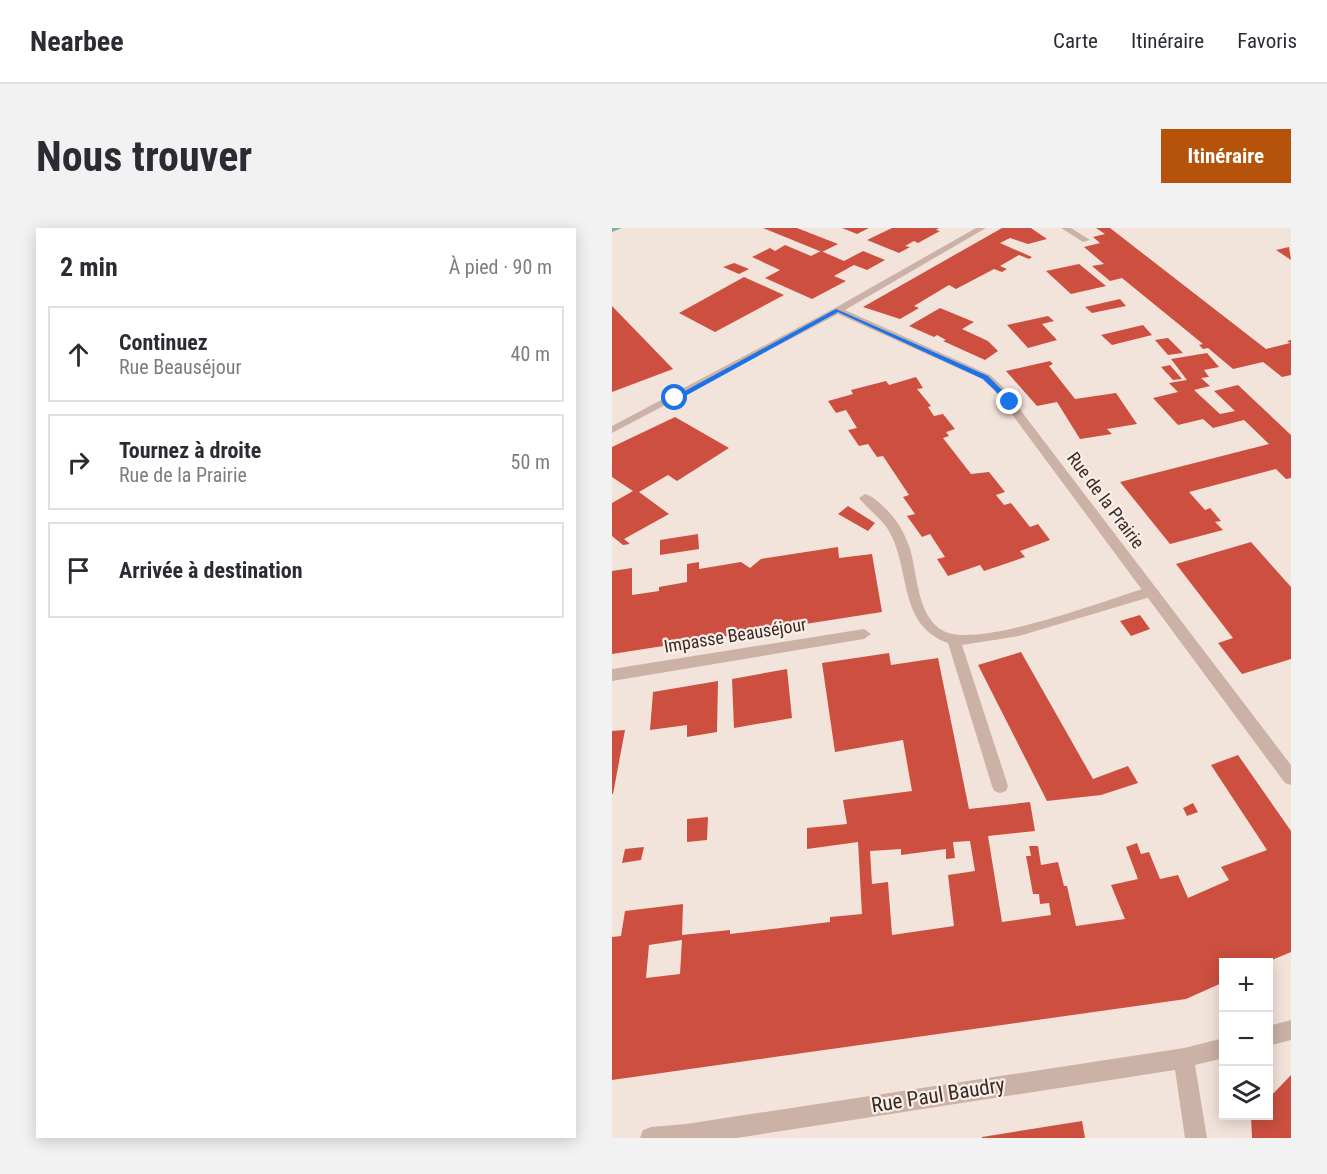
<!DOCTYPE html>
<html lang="fr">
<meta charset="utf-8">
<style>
:root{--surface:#fff;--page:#f2f2f3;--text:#2b2b33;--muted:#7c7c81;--line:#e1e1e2;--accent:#b45309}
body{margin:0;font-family:"Roboto Condensed",sans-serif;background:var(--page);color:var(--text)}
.controls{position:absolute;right:18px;bottom:18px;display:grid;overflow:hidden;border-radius:0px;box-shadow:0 3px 15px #0003}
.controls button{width:54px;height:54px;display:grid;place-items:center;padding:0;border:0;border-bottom:2px solid var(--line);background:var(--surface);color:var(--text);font:30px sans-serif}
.stop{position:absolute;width:18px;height:18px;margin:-14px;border:4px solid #1a73e8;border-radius:50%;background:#fff}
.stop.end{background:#1a73e8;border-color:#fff;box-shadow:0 2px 6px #0008}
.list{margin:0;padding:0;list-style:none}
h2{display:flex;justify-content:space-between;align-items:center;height:78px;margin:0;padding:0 24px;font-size:26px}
h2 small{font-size:20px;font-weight:400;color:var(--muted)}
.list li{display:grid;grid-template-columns:39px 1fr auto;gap:18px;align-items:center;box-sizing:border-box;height:96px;margin:0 12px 12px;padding:0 12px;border:2px solid var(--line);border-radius:0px}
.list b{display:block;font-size:22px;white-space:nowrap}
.list p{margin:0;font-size:20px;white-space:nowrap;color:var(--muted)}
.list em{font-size:20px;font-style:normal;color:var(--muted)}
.icon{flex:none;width:33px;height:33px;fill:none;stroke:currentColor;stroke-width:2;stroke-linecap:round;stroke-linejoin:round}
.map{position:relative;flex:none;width:679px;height:910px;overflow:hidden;border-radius:0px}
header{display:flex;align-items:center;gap:36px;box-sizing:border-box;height:84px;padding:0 30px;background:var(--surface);border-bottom:2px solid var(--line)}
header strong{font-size:28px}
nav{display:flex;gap:33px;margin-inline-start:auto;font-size:21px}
.intro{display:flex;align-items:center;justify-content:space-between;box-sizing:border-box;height:144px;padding:0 36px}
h1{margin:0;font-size:42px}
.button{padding:15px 27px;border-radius:0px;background:var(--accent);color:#fff;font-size:21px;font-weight:700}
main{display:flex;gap:36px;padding:0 36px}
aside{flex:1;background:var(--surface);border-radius:0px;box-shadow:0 3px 15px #0003}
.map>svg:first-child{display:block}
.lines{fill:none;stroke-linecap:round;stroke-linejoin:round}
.stream{fill:#78b2ad;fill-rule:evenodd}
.building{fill:#cd4f3f;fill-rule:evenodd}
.service{fill:#ccb2a6;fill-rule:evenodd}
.minor{fill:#ccb2a6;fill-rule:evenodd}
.route{fill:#1a73e8}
.labels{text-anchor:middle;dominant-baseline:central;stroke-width:4.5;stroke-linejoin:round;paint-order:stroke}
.street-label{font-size:18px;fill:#382a27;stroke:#faefe7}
.near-street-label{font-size:21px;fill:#382a27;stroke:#faefe7}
</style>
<header>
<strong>Nearbee</strong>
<nav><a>Carte</a><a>Itinéraire</a><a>Favoris</a></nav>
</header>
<div class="intro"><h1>Nous trouver</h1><a class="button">Itinéraire</a></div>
<main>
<aside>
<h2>2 min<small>À pied · 90 m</small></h2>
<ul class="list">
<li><svg class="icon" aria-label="ahead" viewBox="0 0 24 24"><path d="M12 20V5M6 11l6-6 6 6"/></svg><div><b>Continuez</b><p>Rue Beauséjour</p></div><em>40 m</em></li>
<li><svg class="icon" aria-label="right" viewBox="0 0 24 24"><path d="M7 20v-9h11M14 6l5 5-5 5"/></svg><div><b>Tournez à droite</b><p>Rue de la Prairie</p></div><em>50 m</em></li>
<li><svg class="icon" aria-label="arrive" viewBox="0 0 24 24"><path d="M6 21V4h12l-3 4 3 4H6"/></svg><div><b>Arrivée à destination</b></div></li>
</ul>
</aside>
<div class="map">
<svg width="679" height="910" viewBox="0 0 679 910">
<rect width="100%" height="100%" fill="#f3e4db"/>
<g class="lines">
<!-- stream -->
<path class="stream" d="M0,0H10L0,4Z"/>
</g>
<!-- building -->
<g class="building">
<path d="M151,0H185L226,16L210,24Z"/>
<path d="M230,0H257L245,6Z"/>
<path d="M280,0H327L324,2L328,3L306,15L302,13L293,18L298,19L287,25L255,12Z"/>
<path d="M390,0H419L435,11L416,16L398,10L388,15L420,29L417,31L407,27L388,38L395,41L390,44L382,41L344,61L337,57L302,78L307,80L288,91L251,79Z"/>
<path d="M484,0H498L654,121L678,115L675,113L679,112V147L670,149L651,134L621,141L596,120L591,121L587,117L591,116L510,50L498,53L480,38L492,36L472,19L488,15L481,9L493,6Z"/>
<path d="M173,17L199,28L209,23L232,33L251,23L273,32L255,42L242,37L222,48L234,53L200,71L153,50L168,42L140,29L158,20L163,23Z"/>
<path d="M677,19L679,32L664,22Z"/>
<path d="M122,35L137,41L127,46L111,39Z"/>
<path d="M467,36L494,58L459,66L434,43Z"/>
<path d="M132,49L172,67L103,104L67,85Z"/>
<path d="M508,71L514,78L480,85L473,79Z"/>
<path d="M0,78L61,141L0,164Z"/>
<path d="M328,80L362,94L350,101L376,113L386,123L373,132L331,113L334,112L325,107L322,109L297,98Z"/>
<path d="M436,88L442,93L430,96L445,112L416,120L395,97Z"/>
<path d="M531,97L540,107L500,117L489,107Z"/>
<path d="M556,110L571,125L556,127L543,112Z"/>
<path d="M595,125L607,139L592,142L597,149L589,150L598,158L582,162L608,186L623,183L602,163L626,157L679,207V250L674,251L664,241L577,264L593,282L598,280L609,293L603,294L611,302L558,316L508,254L657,216L632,192L601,200L591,191L566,197L541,170L566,164L557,155L575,152L559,131Z"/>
<path d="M438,133L441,136L437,138L463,171L504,165L525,196L495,201L500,206L468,211L445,174L425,178L394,143Z"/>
<path d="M558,137L570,151L561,152L549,139Z"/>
<path d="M304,149L311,160L305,161L319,178L316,179L322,188L331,186L343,201L334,204L337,208L331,210L359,246L377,244L393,264L384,267L392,277L399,275L418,299L426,296L438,312L408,323L413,329L372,343L368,337L336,348L325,331L333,329L318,306L310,309L295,288L303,286L291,269L297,267L271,228L265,229L256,216L247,218L236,202L245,200L234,182L224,185L216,173L241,166L239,162L274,153L277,157Z"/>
<path d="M63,189L117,220L65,253L56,247L27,264L57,286L12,311L18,316L11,317L0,308V275L21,263L0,249V219Z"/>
<path d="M236,278L263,295L256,303L226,286Z"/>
<path d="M86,306L87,321L48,327V312Z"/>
<path d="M639,314L679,359V431L630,446L606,415L621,410L564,336Z"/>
<path d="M226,319L227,330L260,326L270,384L0,426V343L20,340V367L47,363V359L75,354V336L87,334V341L129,334L138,340L149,331Z"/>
<path d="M528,387L538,401L519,408L508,393Z"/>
<path d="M409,424L481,551L516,538L526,555L489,567L435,573L366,437Z"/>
<path d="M277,425L279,437L326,430L357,581L418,574L423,603L376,608L390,694L439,687L437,675L428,676L427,666H421L414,628H419L417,618H426L429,637L446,634L452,658H455L464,698L513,691L499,657L526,651L514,619L525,615L529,626L537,624L548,651L566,647L576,670L617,652L609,639L655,622L599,537L626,527L679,603V724L655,734H612V754L574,771L0,852V709L9,708L13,683L71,676L70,707L118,702V706L218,694V689L250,686L246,614L195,621V600L235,596L231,572L300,563L291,512L223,524L210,435ZM358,613L363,643L336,647L342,698L280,707L276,654L260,656L258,623L289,621V627L334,621V631L343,630L341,614ZM70,712L68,746L34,750L37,717Z"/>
<path d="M175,441L180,490L122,500L120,451Z"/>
<path d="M106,453L105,504L75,509V497L38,502L41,464Z"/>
<path d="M13,502L1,566H0V503Z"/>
<path d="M581,575L586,584L575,588L571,580Z"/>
<path d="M96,589L95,612L75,614V591Z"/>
<path d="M32,619L29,632L10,635L13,621Z"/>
<path d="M679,847V910H640L639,888H657V870Z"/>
<path d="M470,893L473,910H370V909Z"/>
</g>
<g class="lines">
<!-- service -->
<g class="service">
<path d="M449,0H459L478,12L471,14Z"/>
<path d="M253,266C261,268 269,276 275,282C286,293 293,306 298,321C306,347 305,399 341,406C385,414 494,372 540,358L547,363L545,367L407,408L350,417L396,558L394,563L388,565L382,563L380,558L336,415C288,398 298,347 280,309C272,291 258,284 247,270Z"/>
</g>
<!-- minor -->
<g class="minor">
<path d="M364,0H374L233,82L378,147L390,158L679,537V557L673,555L382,162L370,151L226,86L0,205V198L223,80Z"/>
<path d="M252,401L259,406L252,411L0,453V441Z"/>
<path d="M679,792V812L656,818V798Z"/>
<path d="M612,810V830L583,837L595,910H573L563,842L125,910H28L31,902L39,899L74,896L572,820Z"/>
</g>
</g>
<!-- route -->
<path class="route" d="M224,81L376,148L402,174L396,175L371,151L226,84L66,172L60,170Z"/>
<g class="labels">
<!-- street labels -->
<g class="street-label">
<text transform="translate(494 272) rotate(53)">Rue de la Prairie</text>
<text transform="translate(123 407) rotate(-9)">Impasse Beauséjour</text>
</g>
<!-- near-street labels -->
<g class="near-street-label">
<text transform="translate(326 867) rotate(-9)">Rue Paul Baudry</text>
</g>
</g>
</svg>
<div class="controls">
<button>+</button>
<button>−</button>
<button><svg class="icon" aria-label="layers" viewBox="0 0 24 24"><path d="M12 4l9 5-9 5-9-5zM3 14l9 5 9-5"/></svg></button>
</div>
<div class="stop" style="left:63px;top:170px"></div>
<div class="stop end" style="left:398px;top:174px"></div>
</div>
</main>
